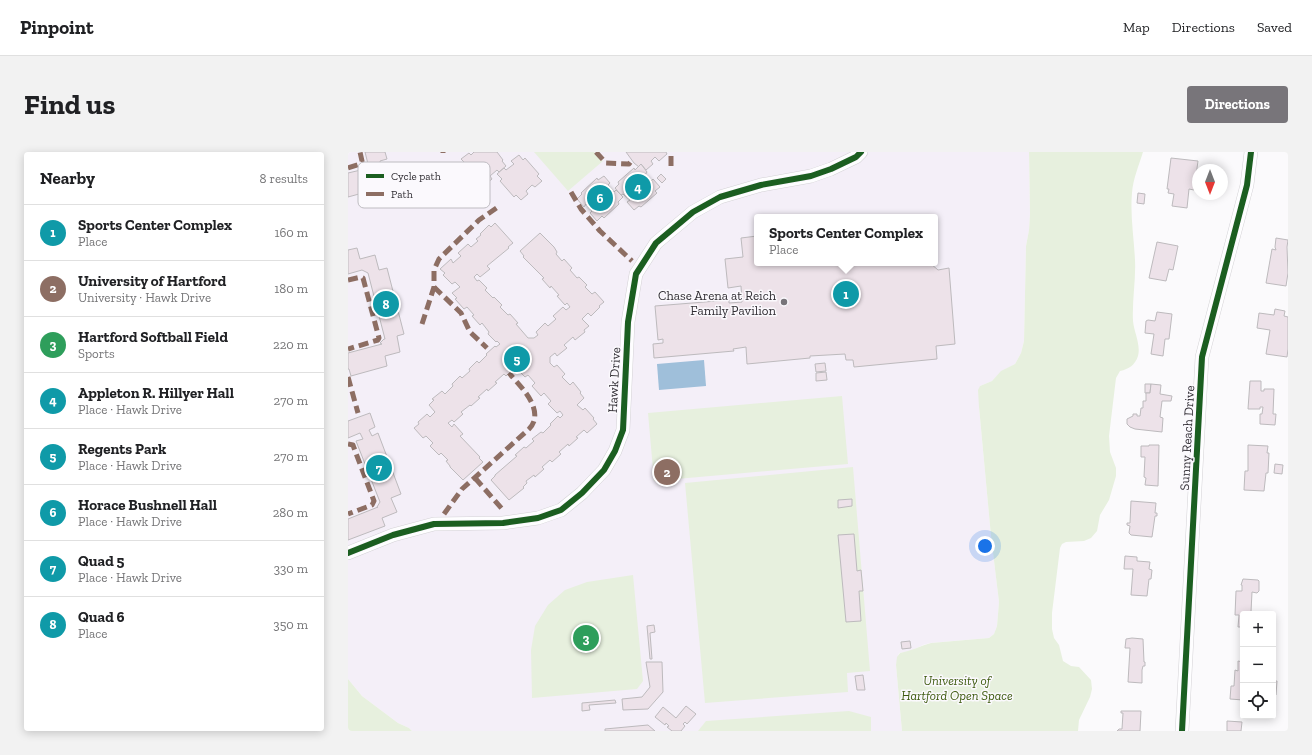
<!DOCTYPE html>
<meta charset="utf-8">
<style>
:root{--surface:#fff;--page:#f2f2f2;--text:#202124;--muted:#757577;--line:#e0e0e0;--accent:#78757a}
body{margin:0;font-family:"Zilla Slab",serif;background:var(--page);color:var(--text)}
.controls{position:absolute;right:12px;bottom:12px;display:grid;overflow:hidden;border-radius:4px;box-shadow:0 2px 10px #0003}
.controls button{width:36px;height:36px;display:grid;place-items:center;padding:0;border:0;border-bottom:1px solid var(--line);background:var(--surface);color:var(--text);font:20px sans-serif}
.compass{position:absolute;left:844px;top:12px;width:36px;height:36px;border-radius:50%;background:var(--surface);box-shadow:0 2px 10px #0003;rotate:180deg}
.you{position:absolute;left:637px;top:394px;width:14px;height:14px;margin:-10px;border:3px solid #fff;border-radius:50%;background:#1a73e8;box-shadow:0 0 0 6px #1a73e833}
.badge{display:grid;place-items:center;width:26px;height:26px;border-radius:50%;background:var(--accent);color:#fff;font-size:13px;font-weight:700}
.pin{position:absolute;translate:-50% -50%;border:2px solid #fff;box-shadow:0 1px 4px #0006}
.popup{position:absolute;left:406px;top:62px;width:184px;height:52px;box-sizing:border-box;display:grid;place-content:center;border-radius:4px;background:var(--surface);filter:drop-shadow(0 1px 3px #0005);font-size:13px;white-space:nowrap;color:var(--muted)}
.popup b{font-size:15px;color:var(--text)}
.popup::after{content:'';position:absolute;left:50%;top:100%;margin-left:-8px;border:8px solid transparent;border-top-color:var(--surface)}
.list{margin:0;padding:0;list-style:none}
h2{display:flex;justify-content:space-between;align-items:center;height:52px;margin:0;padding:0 16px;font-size:17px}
h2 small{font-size:13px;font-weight:400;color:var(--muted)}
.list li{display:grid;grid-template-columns:26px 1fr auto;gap:12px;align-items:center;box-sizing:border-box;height:56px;padding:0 16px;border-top:1px solid var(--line)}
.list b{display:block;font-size:15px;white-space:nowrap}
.list p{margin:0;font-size:13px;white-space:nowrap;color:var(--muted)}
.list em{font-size:13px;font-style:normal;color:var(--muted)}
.icon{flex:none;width:22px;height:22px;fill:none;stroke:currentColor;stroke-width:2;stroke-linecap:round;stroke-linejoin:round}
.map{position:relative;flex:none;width:940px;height:579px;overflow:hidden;border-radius:4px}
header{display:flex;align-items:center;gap:24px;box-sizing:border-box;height:56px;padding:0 20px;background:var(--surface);border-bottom:1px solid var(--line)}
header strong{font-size:19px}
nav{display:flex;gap:22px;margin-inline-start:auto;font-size:14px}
.intro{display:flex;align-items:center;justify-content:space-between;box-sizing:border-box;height:96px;padding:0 24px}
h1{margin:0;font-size:28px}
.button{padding:10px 18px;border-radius:4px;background:var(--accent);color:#fff;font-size:14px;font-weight:700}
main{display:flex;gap:24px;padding:0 24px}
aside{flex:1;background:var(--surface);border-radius:4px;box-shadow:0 2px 10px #0003}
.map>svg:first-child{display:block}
.built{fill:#f4eff8;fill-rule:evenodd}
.green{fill:#e7f0de}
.water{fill:#9fbfda}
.building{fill:#ede2e9;stroke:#bdbabd}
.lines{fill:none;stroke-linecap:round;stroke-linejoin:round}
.minor-casing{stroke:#d4d2d6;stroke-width:14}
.minor{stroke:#fefeff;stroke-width:13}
.quiet{stroke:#8d6e63;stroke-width:5;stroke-dasharray:10 5;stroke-linecap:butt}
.cycleway-casing{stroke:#fbf9fd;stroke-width:8}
.cycleway{stroke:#1b5e20;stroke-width:6}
.poi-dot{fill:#78757a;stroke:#fbf9fd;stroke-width:1.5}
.labels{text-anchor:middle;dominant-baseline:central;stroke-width:3;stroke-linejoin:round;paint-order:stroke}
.poi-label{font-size:13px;fill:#312e34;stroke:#fbf9fd;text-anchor:end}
.street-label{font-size:13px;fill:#312e34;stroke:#fbf9fd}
.park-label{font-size:13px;font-style:italic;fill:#3e5b0f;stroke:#fbf9fd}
.key{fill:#fbf9fd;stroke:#bebcc1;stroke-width:1}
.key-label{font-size:11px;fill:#312e34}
</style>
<header>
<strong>Pinpoint</strong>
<nav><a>Map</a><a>Directions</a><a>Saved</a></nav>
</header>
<div class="intro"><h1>Find us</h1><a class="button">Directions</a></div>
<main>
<aside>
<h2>Nearby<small>8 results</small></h2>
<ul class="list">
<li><span class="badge" style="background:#0f9aa8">1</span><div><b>Sports Center Complex</b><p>Place</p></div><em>160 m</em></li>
<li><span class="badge" style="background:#8d6e63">2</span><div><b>University of Hartford</b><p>University · Hawk Drive</p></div><em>180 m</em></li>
<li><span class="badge" style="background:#2e9e5b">3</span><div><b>Hartford Softball Field</b><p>Sports</p></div><em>220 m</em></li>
<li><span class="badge" style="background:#0f9aa8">4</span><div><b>Appleton R. Hillyer Hall</b><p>Place · Hawk Drive</p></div><em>270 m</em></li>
<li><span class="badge" style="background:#0f9aa8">5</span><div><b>Regents Park</b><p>Place · Hawk Drive</p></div><em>270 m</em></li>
<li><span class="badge" style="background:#0f9aa8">6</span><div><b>Horace Bushnell Hall</b><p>Place · Hawk Drive</p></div><em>280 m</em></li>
<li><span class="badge" style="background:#0f9aa8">7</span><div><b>Quad 5</b><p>Place · Hawk Drive</p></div><em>330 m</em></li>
<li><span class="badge" style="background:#0f9aa8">8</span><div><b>Quad 6</b><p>Place</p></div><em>350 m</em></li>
</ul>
</aside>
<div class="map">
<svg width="940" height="579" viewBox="0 0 940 579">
<rect width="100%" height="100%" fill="#fbfafc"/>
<!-- built -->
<path class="built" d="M0,0H681L682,62L681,78L678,94L676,189L673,201L667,212L653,220L644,229L632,234L631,255L643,384L651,450L649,474L646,482L641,486L582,491L575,493L563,499L551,501L548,513L554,579H64L61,576L50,571L14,544L0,527ZM409,65H587V111H409Z"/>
<!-- green -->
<g class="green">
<path d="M186,0H246L255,9L220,39Z"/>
<path d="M681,0H795C791,13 785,27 784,41C782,63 786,86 787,108C788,128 784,148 785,169C786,180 793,193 790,204C787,213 781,217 772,219L768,226L761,284L762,300L768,316V324L761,348L752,363L749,379L743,386L736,389L718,390L714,392L712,396L704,461V477L706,486L711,493L715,509L723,514L731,515L743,528L744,537L742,545L731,568L730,579H554L548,513L549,505L552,501C563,499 572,494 583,491L641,486L646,482L649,474L651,450L643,384L631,255L630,238L632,234L644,229L653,219L667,212L673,201L676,189L678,94L681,78L682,62Z"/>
<path d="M494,244L500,312L306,329L300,261Z"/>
<path d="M505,315L522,519L499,521L500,540L357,551L337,331Z"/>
<path d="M285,423L295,529L289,537L184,546L183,498L187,474L200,453L217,438L239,430Z"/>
<path d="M0,527L14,544L50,571L61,576L64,579H0Z"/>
<path d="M501,559L523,565V579H350L358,569Z"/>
</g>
<!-- water -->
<path class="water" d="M356,208L358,234L311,238L309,212Z"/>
<!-- building -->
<g class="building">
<path d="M17,0H37L39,7L32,9L35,24L20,28L22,39L0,45V21L17,17L20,12Z"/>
<path d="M126,0H149L155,8L154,9L158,14L151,20L149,18L142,24L144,27L137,33L132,28L130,30L116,14L118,12L113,7L121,1L123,3Z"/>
<path d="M278,0H318L319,2L311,9L307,5L303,9L305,12L298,18L293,12L291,15L286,11Z"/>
<path d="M171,3L175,8L177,6L191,22L189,24L194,29L187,35L184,33L178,39L180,42L173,48L168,43L166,45L152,29L154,27L149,22L156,16L158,18L166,12L163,9Z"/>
<path d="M823,6L850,9L846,38L841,37L839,56L824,54L826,42L820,41L821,37H819Z"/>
<path d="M293,12L299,20L297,23L303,29L305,27L312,35L307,39L309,41L293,55L291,54L286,58L279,50L282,48L275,42L273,43L267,36L271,32L270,30L286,16L287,18Z"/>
<path d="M313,22L318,27L314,31L309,26Z"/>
<path d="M256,24L262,31L260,33L266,40L268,38L275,45L270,50L271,52L256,66L254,64L249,69L242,61L244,59L238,52L236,55L229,47L234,42L233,41L249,26L250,28Z"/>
<path d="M790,41L797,42L796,52L789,51Z"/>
<path d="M147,71L165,91L160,95L161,96L139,114L142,117L132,125L129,122L126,125L129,129L131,128L139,136L137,138L145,146L146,145L154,153L152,155L160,163L162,162L170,171L168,172L180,186H186L190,183L188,180L197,171L200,174L208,167L205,164L215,155L218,158L222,155L219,151L217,153L209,144L211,143L203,134L202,136L194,127L196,126L175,105L176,104L172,99L192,81L206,95L209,100L208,102L214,109L216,107L224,116L222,118L229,126L231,125L239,133L237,135L244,142L247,140L256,150L251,154L252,155L243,164L240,161L234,167L241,174L236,178L237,180L227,188L225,185L216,193L219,196L209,204L207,201L202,205V211L206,215L209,213L217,222L214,225L222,233L225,230L233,240L232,241L236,246L229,253L235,258L237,256L246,266L245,267L249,272L239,281L236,278L228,285L230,286L221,294L220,292L211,300L213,302L204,310L202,308L194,315L196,317L187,325L186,323L178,329L179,331L175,335L176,336L161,348L143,328L147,324V323L169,304L167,303L176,295L178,296L186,289L184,287L193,280L195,281L203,273L202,272L210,264L212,266L215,263L212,259L209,261L200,252L203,249L196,241L193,244L184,234L187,231L180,223L177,225L168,216L171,213L169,211L165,214L166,216L158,224L156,222L147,230L149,231L140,239L139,237L130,245L132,246L123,254L122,253L113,260L115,262L106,270L104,268L100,271L104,275L106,272L115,282L112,284L132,305L131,306L135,310L115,328L102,315V314L98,309L100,308L93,301L91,303L82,294L85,291L78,284L75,286L66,276L71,272L70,270L79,262L82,265L87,260L81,253L86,248L84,247L94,239L97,242L105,234L104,232L112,224L114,226L122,219L121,217L129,209L131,211L139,203L138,202L147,194L148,195L152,192L149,189L148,190L140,182L141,180L134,171L132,173L124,164L126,163L119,155L116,157L107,147L109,146L104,141L112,135L107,130L104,132L95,123L97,121L92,117L103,107L105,111L113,104L110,101L120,92L123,95L130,89L128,87L133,83L132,82L141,73L143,75Z"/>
<path d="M409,84V111H582L590,118L601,116L607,192L588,194L589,207L506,215L505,208H498L497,202L462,204V206L399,212L398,195L385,197L386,199L306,206L305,192L315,191V187L310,188L307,154L381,148V151L394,150L393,134L380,136L377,107L395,105L393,86Z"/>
<path d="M928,86L940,88L939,95L940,121L938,134L918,131L924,97L928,98L927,95Z"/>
<path d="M809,90L830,94L825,118L821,117L818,129L801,126Z"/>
<path d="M9,96L12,107L27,103L31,118L39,116L56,182L49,184L52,200L37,204L39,214L3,224L1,217H0V201L34,192L32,191L36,187H37L20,121L14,118L0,122V98Z"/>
<path d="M927,157L937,159L936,164L940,165V197L939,205L918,202L922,178L909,176L911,161L926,163Z"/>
<path d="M809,160L824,162L821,187H817L815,204L803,202L806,182L797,181L798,169L800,168L807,169Z"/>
<path d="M477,211L478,219L468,220L467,212Z"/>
<path d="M478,220L479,228L468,229V221Z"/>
<path d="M902,229H913V239H916V237H926L925,262H928L927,273L912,272V262H914L915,255H912V257H900Z"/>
<path d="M797,232H803L802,241H797Z"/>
<path d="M803,232L813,233L812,242L824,244L823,249H814L812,265L815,266L814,280L787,277L782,275L779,272V267L785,264V262H789V264H792L793,256H795V249H798V241H802Z"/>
<path d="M22,261L27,275L21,278L24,284L30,281L53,342L43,346L49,360L34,366L37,374L0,388V367L30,355H29L32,350L8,289L15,287L12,281L0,286V269Z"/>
<path d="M801,293H811L810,334L797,333L798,326L796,325L797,305H793V294H801Z"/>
<path d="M900,293L920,294L919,301H921L920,321H918L916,339L896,338L897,319H900Z"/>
<path d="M927,312L935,313L934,322L926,321Z"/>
<path d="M504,347V354L490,356V348Z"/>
<path d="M783,349L808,351L807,361H809V364H807L804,385L783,383L781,381L782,374L779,373V371H782Z"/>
<path d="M506,382L509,419L513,418L515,439H511L513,469L498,470L490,383Z"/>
<path d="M777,404L789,405V409L802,410L801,417L804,418L803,427H801L799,444L783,443L785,417H776Z"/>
<path d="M895,427L910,428L911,429V439L909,441L904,440L903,460H905V462H895V475H890L891,463H887L888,439H894V433H893Z"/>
<path d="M306,473L307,480L302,481L304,507H302L299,474Z"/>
<path d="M784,486L795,487L796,510H797V514H795L794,518V531L780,530L782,496H777L778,487Z"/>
<path d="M562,489L563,496L554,497L553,490Z"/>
<path d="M890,509L895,510V548L882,547L883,534H886L887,518L890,519Z"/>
<path d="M298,510H314L315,540L300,557L275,558L274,547L294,545L302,535Z"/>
<path d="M515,523L517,538H509L507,524Z"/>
<path d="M925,529H929L928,543H925Z"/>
<path d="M267,548L268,551L241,553L242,558L234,559V551Z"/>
<path d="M338,554L348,562L339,572L337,570L335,572L337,574L333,579H324L319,575L321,574L318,571L317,573L307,565L315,555L328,566Z"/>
<path d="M773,559H793L792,579H769L771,577H774L775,561H773Z"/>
<path d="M879,569L894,570L893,579H879Z"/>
<path d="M300,573L307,579H257V577Z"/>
</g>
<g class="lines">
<!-- minor casing -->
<g class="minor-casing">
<g id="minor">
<path d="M0,401L45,383L86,372L155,371L190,366L213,358L234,341L256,318L267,299L275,278L280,170L288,122L308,91L345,60L372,45L413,33L463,24L483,17L508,5L513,0"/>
<path d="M834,579L854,205L899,33L903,0"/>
</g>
</g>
<!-- minor -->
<use href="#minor" class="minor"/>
<!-- quiet -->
<g class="quiet">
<path d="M248,0L258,11L281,12L284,8"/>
<path d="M95,1V0"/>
<path d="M323,14V2L324,0"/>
<path d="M0,16L12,12L14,9L12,0"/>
<path d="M223,40L233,57L252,79L284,109"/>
<path d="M0,128L13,125L15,126L31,186L30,188L0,197"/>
<path d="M86,135L113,161L122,180L139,196"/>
<path d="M74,172L86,135V118L91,107L131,68L150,55"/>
<path d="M0,225L10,261"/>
<path d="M0,292L5,293L6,296L26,349L24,353L0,362"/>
<path d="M127,326L156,359"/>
<path d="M96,362L114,337L181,277C183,275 185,272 186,269C191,251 171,233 161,221"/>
</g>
<!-- cycleway casing -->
<g class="cycleway-casing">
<g id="cycleway">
<path d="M0,401L45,383L86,372L155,371L190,366L213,358L234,341L256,318L267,299L275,278L280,170L288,122L308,91L345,60L372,45L413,33L463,24L483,17L508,5L513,0"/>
<path d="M834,579L854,205L899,33L903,0"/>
</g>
</g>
<!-- cycleway -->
<use href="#cycleway" class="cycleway"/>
</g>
<!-- markers -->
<circle class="poi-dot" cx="436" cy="150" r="4"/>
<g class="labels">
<!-- poi labels -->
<g class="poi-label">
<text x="428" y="143">Chase Arena at Reich<tspan x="428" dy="15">Family Pavilion</tspan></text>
</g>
<!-- street labels -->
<g class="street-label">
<text transform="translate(266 228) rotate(-87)">Hawk Drive</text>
<text transform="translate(839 286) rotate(-87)">Sunny Reach Drive</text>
</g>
<!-- park labels -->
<g class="park-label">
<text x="609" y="528">University of<tspan x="609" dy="15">Hartford Open Space</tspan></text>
</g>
</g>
<!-- legend -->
<rect x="10" y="10" width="132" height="46" rx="6" class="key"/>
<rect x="18" y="22" width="18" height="4" fill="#1b5e20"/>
<rect x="18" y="40" width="18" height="4" fill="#8d6e63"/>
<g class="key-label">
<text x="43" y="28">Cycle path</text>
<text x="43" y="46">Path</text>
</g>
</svg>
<div class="controls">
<button>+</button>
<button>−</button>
<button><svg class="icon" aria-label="locate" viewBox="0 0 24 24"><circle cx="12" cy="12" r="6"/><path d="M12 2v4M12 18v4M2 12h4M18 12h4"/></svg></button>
</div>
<svg class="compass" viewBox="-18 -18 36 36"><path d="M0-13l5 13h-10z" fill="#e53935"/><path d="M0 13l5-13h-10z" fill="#757577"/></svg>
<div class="you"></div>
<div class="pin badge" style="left:498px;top:142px;background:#0f9aa8">1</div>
<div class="popup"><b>Sports Center Complex</b>Place</div>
<div class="pin badge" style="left:319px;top:320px;background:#8d6e63">2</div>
<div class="pin badge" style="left:238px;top:486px;background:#2e9e5b">3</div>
<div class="pin badge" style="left:290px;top:35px;background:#0f9aa8">4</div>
<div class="pin badge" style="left:169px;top:207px;background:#0f9aa8">5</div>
<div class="pin badge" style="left:252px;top:46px;background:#0f9aa8">6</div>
<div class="pin badge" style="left:31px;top:316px;background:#0f9aa8">7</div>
<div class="pin badge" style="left:38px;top:152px;background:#0f9aa8">8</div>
</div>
</main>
